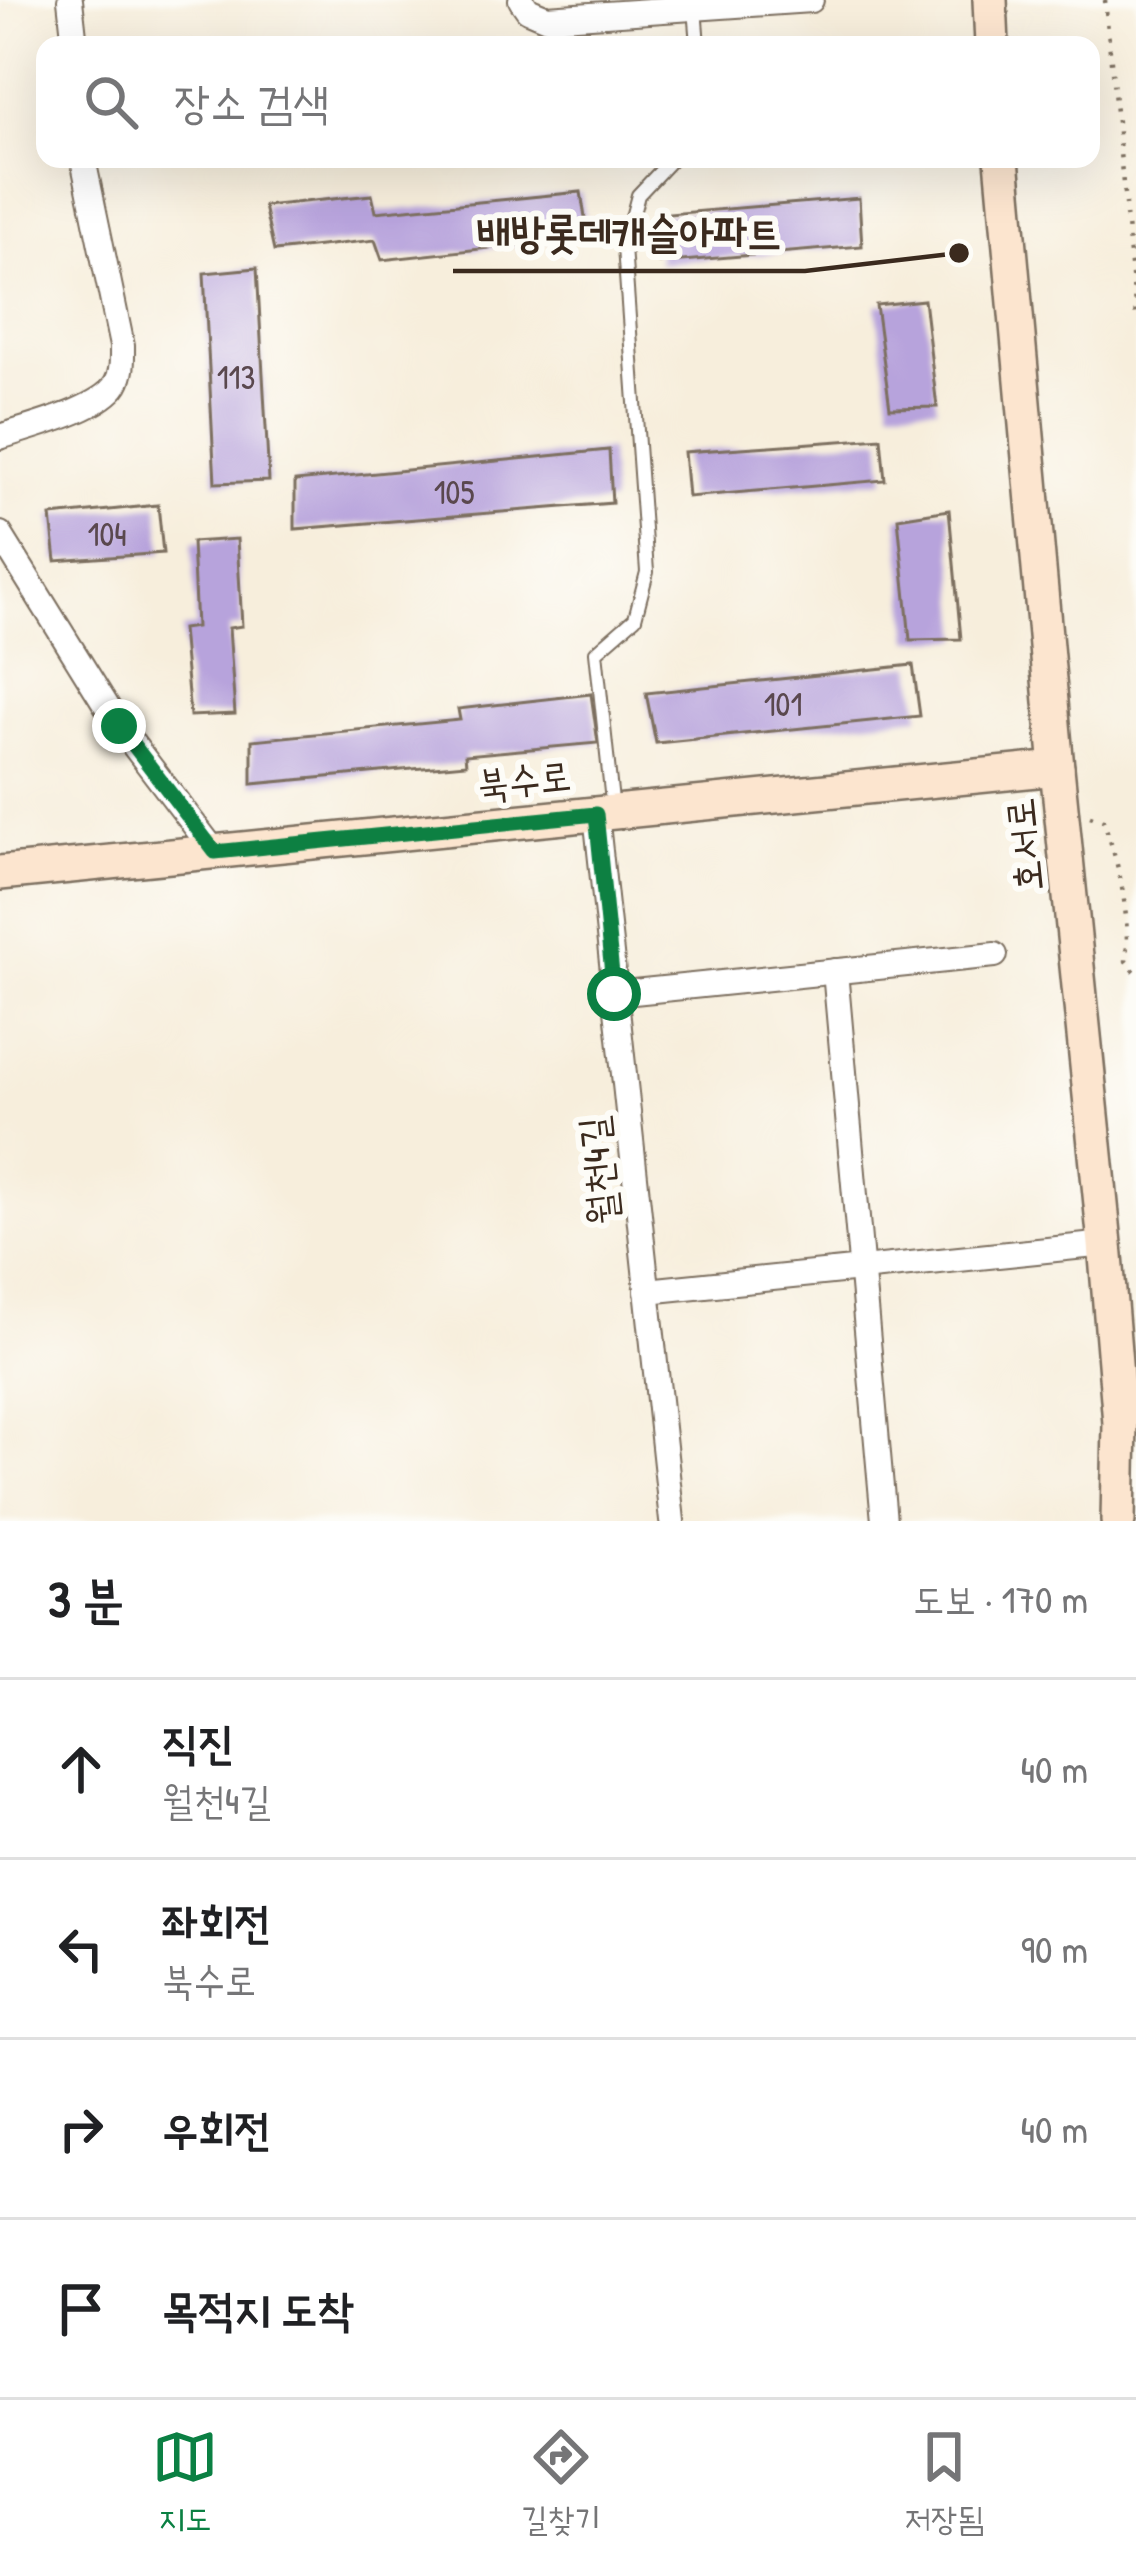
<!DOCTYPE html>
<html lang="ko">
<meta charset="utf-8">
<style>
:root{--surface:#fff;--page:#f2f2f2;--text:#202124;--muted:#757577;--line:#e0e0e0;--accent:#0b8043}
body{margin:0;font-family:"Patrick Hand","Poor Story",sans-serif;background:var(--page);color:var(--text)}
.stop{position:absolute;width:36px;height:36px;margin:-27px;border:9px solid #0b8043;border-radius:50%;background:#fff}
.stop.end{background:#0b8043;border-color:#fff;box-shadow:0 3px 12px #0008}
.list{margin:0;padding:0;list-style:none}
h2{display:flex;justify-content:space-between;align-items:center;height:156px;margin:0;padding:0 48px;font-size:51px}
h2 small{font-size:39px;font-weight:400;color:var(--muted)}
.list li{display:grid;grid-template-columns:78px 1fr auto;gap:36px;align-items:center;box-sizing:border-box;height:180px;padding:0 48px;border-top:3px solid var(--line)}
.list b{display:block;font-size:45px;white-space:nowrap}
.list p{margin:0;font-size:39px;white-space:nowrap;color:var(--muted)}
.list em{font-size:39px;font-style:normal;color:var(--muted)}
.icon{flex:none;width:66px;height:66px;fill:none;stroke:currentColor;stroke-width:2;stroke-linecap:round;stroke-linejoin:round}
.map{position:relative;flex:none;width:1136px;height:1521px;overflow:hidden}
.search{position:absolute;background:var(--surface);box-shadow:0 12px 48px #0002;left:36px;right:36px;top:36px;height:132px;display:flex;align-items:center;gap:30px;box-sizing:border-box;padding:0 42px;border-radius:24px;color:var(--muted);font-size:45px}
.sheet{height:876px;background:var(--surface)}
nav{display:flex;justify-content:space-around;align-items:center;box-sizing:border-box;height:168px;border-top:3px solid var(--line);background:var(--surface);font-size:33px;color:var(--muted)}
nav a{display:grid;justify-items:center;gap:6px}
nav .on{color:var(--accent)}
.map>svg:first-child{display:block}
.building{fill:#b7a3dc}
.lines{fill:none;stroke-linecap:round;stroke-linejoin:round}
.lane-casing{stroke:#7d6f60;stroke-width:16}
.street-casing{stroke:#7d6f60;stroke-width:28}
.secondary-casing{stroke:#7d6f60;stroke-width:38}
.path{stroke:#7d6f60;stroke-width:4.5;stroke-dasharray:3 9;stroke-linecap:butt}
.lane{stroke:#fff;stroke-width:12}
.street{stroke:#fff;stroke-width:24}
.secondary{stroke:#fce5cf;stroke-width:33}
.route{stroke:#0b8043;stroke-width:15}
.labels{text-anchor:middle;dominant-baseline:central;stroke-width:12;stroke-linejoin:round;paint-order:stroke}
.number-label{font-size:33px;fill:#5a484e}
.street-label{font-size:39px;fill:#3b2a1e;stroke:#fdfcf7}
.leader{fill:none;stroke:#3b2a1e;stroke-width:4.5}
.callout-dot{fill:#3b2a1e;stroke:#fdfcf7;stroke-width:4.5}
.callout-label{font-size:42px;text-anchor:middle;font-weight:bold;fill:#3b2a1e;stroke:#fdfcf7;stroke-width:12;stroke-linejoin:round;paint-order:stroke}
</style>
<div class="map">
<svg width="1136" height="1521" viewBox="0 0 1136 1521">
<rect width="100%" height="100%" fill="#fdfcf7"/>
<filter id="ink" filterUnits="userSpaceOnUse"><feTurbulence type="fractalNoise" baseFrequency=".00833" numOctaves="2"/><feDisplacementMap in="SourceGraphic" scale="24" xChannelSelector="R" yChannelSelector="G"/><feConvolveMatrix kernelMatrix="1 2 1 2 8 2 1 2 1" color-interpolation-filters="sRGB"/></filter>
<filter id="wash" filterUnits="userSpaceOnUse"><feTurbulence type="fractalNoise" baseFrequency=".004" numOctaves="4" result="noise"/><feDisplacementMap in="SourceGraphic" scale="48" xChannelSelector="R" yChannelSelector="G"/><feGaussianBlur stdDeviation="2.7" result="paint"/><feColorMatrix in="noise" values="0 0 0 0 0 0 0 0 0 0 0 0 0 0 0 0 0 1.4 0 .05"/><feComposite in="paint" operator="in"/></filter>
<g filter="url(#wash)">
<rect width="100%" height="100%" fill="#f7eedc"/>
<g id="blocks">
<!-- building -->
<g class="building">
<path d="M861,159H892V162L861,166Z"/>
<path d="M581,192L588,237L382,260L375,240L274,251L264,206L372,195L376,212Z"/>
<path d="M859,198L862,246L659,263L656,215Z"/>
<path d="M257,268L269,481L215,483L204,273Z"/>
<path d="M924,300L937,407L890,408L876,305Z"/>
<path d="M881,438L885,480L688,497L684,452Z"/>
<path d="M609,450L612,503L295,529V481Z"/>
<path d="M158,505L163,553L56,561L51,516Z"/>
<path d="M949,510L961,639L910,640L898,518Z"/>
<path d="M237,539L242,626L229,628L235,714L190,716L182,629L196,627L192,542Z"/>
<path d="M913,665L920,716L656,743L646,693Z"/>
<path d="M591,694L598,743L465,755L466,764L252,784V740L460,720L458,709Z"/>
</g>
</g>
</g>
<g filter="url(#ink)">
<use href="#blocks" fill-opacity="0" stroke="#7d6f60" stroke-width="3"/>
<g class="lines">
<!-- lane casing -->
<g class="lane-casing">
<g id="lane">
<path d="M695,8L698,45"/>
<path d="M613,811L596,652L635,618L647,572L624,247L638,195L672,159"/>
</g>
</g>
<!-- street casing -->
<g class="street-casing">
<g id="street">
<path d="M70,0L75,45"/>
<path d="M521,0L528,10L547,18L811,0"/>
<path d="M0,437C29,427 100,410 116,384C123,372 122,359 122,346L83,159"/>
<path d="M0,534L119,726L215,852"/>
<path d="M596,814L672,1521"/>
<path d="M835,971L884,1521"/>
<path d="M614,994L995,955"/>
<path d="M647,1291L1105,1244"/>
</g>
</g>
<!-- secondary casing -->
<g class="secondary-casing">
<g id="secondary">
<path d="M990,0L992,45"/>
<path d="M1002,159L1057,768L1105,1244L1120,1423L1118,1521"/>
<path d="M0,873L1057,768"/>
</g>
</g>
<!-- path -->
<g class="path">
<path d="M1105,0L1136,316"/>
<path d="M1090,816L1103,820C1120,866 1130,913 1126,961L1136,973"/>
</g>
<!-- lane -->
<use href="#lane" class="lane"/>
<!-- street -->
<use href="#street" class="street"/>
<!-- secondary -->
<use href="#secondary" class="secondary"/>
</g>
</g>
<g class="lines" filter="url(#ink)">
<!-- route -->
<path class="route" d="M119,726L215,852L596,814L614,994"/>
</g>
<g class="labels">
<!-- number labels -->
<g class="number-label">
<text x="236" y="377">113</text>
<text x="454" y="492">105</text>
<text x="107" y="534">104</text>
<text x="783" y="704">101</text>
</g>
<!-- street labels -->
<g class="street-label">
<text transform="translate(524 779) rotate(-6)">북수로</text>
<text transform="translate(1023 845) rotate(-96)">호서로</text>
<text transform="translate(597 1171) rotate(-96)">월천4길</text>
</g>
</g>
<!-- callouts -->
<path class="leader" d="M959 253L805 271H453"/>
<circle class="callout-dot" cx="959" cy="253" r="12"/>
<g class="callout-label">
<text x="629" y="247">배방롯데캐슬아파트</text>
</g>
</svg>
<div class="stop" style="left:614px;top:994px"></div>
<div class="stop end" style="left:119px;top:726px"></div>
<div class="search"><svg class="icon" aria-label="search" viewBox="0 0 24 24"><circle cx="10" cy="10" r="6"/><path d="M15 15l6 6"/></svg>장소 검색</div>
</div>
<section class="sheet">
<h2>3 분<small>도보 · 170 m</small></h2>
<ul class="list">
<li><svg class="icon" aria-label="ahead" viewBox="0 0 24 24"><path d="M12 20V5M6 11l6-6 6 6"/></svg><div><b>직진</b><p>월천4길</p></div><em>40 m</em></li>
<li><svg class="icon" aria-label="left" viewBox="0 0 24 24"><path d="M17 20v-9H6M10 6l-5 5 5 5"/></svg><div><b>좌회전</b><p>북수로</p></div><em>90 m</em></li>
<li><svg class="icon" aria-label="right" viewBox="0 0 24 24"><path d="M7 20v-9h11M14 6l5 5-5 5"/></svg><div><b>우회전</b></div><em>40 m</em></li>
<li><svg class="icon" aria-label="arrive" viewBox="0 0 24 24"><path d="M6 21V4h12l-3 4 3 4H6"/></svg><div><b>목적지 도착</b></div></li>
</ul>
</section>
<nav>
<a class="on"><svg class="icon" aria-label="map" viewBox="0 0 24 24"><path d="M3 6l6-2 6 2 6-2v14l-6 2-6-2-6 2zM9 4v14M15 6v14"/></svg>지도</a>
<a><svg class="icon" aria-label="directions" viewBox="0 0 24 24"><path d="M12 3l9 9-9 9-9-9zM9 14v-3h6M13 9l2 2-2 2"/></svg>길찾기</a>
<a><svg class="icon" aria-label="saved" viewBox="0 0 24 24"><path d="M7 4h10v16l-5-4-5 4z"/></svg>저장됨</a>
</nav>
